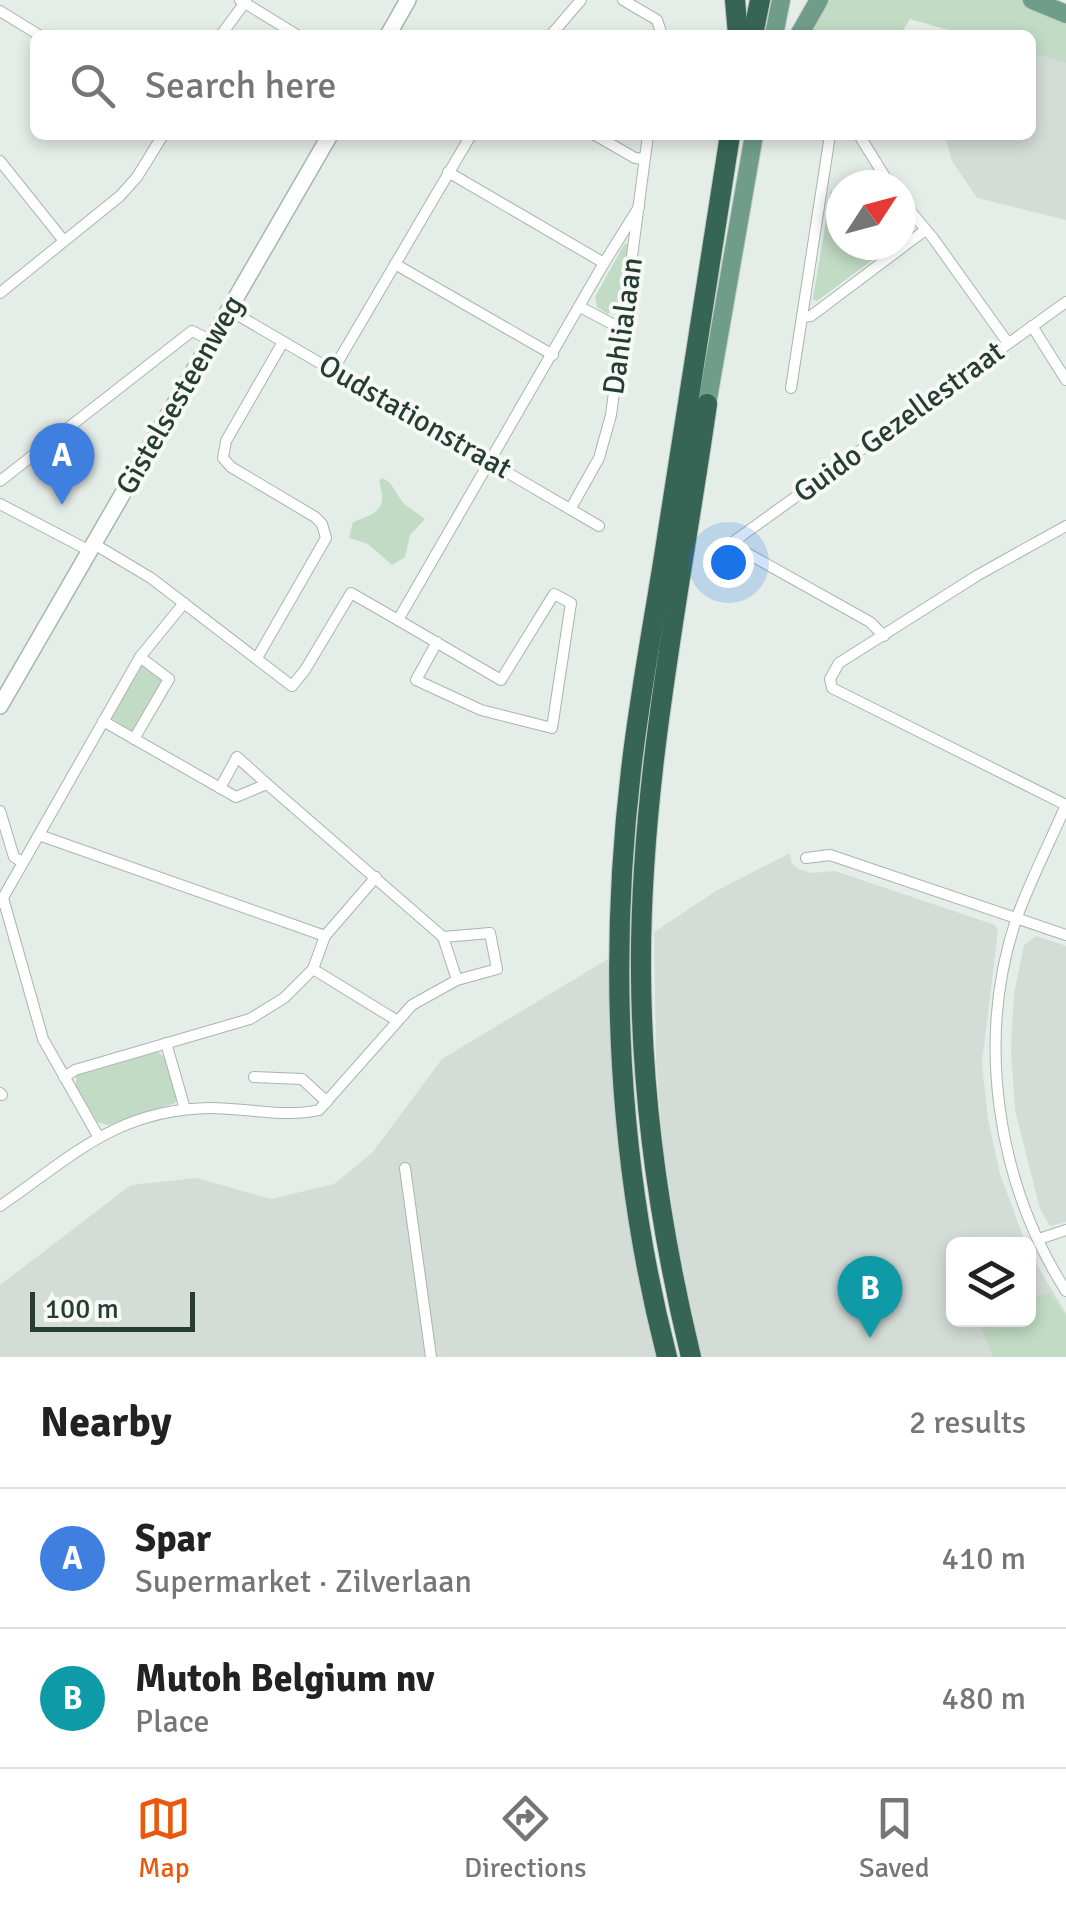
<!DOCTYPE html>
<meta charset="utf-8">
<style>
:root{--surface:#fff;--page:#f6f6f6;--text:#222;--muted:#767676;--line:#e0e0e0;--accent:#ea580c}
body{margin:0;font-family:Signika,sans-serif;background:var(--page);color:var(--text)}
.controls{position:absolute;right:30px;bottom:30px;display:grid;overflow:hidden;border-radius:15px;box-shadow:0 5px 15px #0003}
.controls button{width:90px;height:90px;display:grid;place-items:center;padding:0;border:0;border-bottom:2px solid var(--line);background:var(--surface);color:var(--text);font:50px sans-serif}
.compass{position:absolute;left:826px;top:170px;width:90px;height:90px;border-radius:50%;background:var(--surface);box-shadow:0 5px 15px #0003;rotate:54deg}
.scale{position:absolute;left:30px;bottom:25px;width:165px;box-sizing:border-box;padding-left:10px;border:5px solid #273d33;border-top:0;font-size:28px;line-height:35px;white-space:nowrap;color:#273d33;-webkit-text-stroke:8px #f6f9f7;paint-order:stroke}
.you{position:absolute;left:728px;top:562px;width:35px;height:35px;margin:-25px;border:8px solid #fff;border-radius:50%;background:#1a73e8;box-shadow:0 0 0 15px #1a73e833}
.badge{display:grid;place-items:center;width:65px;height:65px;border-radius:50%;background:var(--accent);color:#fff;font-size:32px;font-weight:700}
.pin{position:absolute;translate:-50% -82px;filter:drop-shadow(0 2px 5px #0008)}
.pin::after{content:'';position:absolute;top:52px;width:35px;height:30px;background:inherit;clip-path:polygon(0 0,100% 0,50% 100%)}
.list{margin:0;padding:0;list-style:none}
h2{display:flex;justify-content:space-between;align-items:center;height:130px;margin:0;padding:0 40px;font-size:42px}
h2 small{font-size:32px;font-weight:400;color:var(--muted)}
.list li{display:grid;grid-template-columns:65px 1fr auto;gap:30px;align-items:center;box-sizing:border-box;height:140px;padding:0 40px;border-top:2px solid var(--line)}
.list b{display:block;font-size:38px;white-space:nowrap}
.list p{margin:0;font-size:32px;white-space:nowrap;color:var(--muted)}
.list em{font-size:32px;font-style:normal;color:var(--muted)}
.icon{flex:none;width:55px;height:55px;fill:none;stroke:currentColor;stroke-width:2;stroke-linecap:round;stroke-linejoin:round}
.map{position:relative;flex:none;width:1066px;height:1357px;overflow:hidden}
.search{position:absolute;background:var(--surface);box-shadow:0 5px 15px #0003;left:30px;right:30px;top:30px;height:110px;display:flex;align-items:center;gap:25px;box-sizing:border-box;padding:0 35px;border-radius:15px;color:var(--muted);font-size:38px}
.sheet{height:410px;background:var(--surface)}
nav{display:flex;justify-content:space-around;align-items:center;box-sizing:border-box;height:140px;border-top:2px solid var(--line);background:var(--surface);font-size:28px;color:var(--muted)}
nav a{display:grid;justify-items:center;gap:5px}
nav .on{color:var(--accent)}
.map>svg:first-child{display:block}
.built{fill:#d4dcd7}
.green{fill:#c1dbc4}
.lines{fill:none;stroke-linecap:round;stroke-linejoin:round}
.minor-casing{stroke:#a8b5ae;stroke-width:12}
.secondary-casing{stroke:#a5b7ae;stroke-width:18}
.primary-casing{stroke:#c3c9c6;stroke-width:20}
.motorway-casing{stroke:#c3c9c6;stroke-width:22}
.minor{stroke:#fff;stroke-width:10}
.secondary{stroke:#fff;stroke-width:15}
.primary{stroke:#709d8a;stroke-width:18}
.motorway{stroke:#366555;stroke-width:20}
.labels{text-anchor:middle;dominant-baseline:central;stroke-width:8;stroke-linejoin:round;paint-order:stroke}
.street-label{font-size:30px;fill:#273d33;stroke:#f6f9f7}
</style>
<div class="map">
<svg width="1066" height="1357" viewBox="0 0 1066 1357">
<rect width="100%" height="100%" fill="#e5ede8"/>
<!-- built -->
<g class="built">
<path d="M1031,53L1066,63V220L977,198L952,161L945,135H1031Z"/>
<path d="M790,853L791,862L798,869L812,873L835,871L995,925L998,931L982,1063L988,1119L1000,1174L1026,1244H954V1320H1028L1029,1252L1066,1313V1357H701L678,1245L663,1145L656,1062L654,932L716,891Z"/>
<path d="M1036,936L1066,946V1222L1050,1226L1040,1209L1015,1110L1011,1050L1014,994L1024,945Z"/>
<path d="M608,959L617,1124L629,1217L657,1357H0V1285L131,1185L196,1178L271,1199L334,1184L372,1153L442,1059Z"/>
</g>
<!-- green -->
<g class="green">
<path d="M825,0H1027L1066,23V63L1031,53V35H966L910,19L900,35H805Z"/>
<path d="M831,190L841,203V245H872L879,255L817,301L813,299Z"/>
<path d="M625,243L629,246L621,303L608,314L597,307L595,297Z"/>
<path d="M382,478L390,483L403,503L425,519L410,535L405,557L392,565L368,544L349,538L353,522C377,513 388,510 379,481Z"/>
<path d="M142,665L162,681L132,731L111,718Z"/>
<path d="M158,1052L167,1059L178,1097L175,1103L108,1125L97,1122L76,1086V1076Z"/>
<path d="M1050,1293L1066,1316V1357H993L978,1320H1028L1029,1298Z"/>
</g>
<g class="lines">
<!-- minor casing -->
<g class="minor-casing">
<g id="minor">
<path d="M240,0L297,35"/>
<path d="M623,0L657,20L662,35"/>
<path d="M0,11L39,35"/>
<path d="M221,35L246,1"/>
<path d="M551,35L581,0"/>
<path d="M595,135L635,158L644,159"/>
<path d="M859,135L890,185"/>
<path d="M0,161L64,241"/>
<path d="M448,172L604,263"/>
<path d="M901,200L933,238L1008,343"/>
<path d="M395,264L553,355"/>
<path d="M0,293L120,196L137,177L163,135"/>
<path d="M580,307L622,329"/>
<path d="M229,310L599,526"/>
<path d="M803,317L811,316L924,231"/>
<path d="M1032,326L1066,380"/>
<path d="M333,370L471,135"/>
<path d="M791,388L830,135"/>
<path d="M0,481L192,331L212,341"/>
<path d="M0,504L90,551"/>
<path d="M571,508L599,458L611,415L648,135"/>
<path d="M1066,526L978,575L839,663L830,679L832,688L1066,805"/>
<path d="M94,544L151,578L292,686L305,670L351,593L398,620L604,263L639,207"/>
<path d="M398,620L501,680L554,594L571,603L552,728L481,710L416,680L437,642"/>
<path d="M884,636L870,622L745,552L733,542L1066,302"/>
<path d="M257,658L326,538L322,524L315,517L231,467L223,458L226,441L283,342"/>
<path d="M103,721L236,797L267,784L443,937"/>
<path d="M134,739L169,679L140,657"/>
<path d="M220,788L237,757L267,784"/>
<path d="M1066,805C1050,842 1031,879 1017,917C975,1039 997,1183 1066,1291"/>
<path d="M0,811L14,857L22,862"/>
<path d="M39,835L325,936"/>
<path d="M806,858L830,855L1066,935"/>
<path d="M3,898L43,1039L98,1136"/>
<path d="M0,903L140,657L184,603"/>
<path d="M313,969L396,1020"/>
<path d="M166,1043L185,1109"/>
<path d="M64,1077L75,1070L250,1019L284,998L313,969L325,936L376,877"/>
<path d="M254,1077L302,1079L327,1102"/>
<path d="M0,1093L2,1095"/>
<path d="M405,1168L431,1357"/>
<path d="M0,1206C73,1156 117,1109 211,1108C247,1108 284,1118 319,1110L412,1005L457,980L497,969L490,933L443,937L457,980"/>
<path d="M1039,1239L1066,1230"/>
</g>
</g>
<!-- secondary casing -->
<g class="secondary-casing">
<g id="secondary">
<path d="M388,35L408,0"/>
<path d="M0,706L330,135"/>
</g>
</g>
<!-- primary casing -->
<g class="primary-casing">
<g id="primary">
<path d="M1032,0L1066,14"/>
<path d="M774,35L781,0"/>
<path d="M799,35L819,0"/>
<path d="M707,404L754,135"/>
</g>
</g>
<!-- motorway casing -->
<g class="motorway-casing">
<g id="motorway">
<path d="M735,0L738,35"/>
<path d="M753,35L760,0"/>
<path d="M667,1357C618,1167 608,965 631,771C640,691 656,611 668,531C689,399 709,267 730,135"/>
<path d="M691,1357C661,1233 642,1103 641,975C639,784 680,593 707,404"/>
</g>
</g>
<!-- minor -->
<use href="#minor" class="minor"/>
<!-- secondary -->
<use href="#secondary" class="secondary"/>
<!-- primary -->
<use href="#primary" class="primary"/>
<!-- motorway -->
<use href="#motorway" class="motorway"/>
</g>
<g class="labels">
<!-- street labels -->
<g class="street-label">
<text transform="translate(623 326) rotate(-82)">Dahlialaan</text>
<text transform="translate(180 395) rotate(-60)">Gistelsesteenweg</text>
<text transform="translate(415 417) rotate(30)">Oudstationstraat</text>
<text transform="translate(899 422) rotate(-36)">Guido Gezellestraat</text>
</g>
</g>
</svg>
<div class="controls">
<button><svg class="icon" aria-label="layers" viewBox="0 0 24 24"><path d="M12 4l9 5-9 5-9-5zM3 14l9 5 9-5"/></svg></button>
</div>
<svg class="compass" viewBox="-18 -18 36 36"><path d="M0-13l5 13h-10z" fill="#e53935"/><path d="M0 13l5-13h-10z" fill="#767676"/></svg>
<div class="scale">100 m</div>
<div class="you"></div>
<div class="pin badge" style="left:62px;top:505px;background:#3f7fe0">A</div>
<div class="pin badge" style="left:870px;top:1338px;background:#0f9aa8">B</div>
<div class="search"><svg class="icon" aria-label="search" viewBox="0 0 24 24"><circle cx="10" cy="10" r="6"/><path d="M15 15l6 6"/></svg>Search here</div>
</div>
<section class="sheet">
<h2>Nearby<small>2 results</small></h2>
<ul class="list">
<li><span class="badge" style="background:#3f7fe0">A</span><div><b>Spar</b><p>Supermarket · Zilverlaan</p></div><em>410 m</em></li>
<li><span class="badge" style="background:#0f9aa8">B</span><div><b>Mutoh Belgium nv</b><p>Place</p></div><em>480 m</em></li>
</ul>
</section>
<nav>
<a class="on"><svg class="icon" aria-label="map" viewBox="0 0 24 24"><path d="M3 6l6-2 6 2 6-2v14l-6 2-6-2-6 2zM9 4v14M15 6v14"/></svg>Map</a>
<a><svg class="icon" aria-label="directions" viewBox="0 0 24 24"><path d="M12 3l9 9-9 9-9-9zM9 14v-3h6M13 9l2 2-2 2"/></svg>Directions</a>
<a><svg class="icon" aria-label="saved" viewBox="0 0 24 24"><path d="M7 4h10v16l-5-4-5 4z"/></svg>Saved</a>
</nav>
